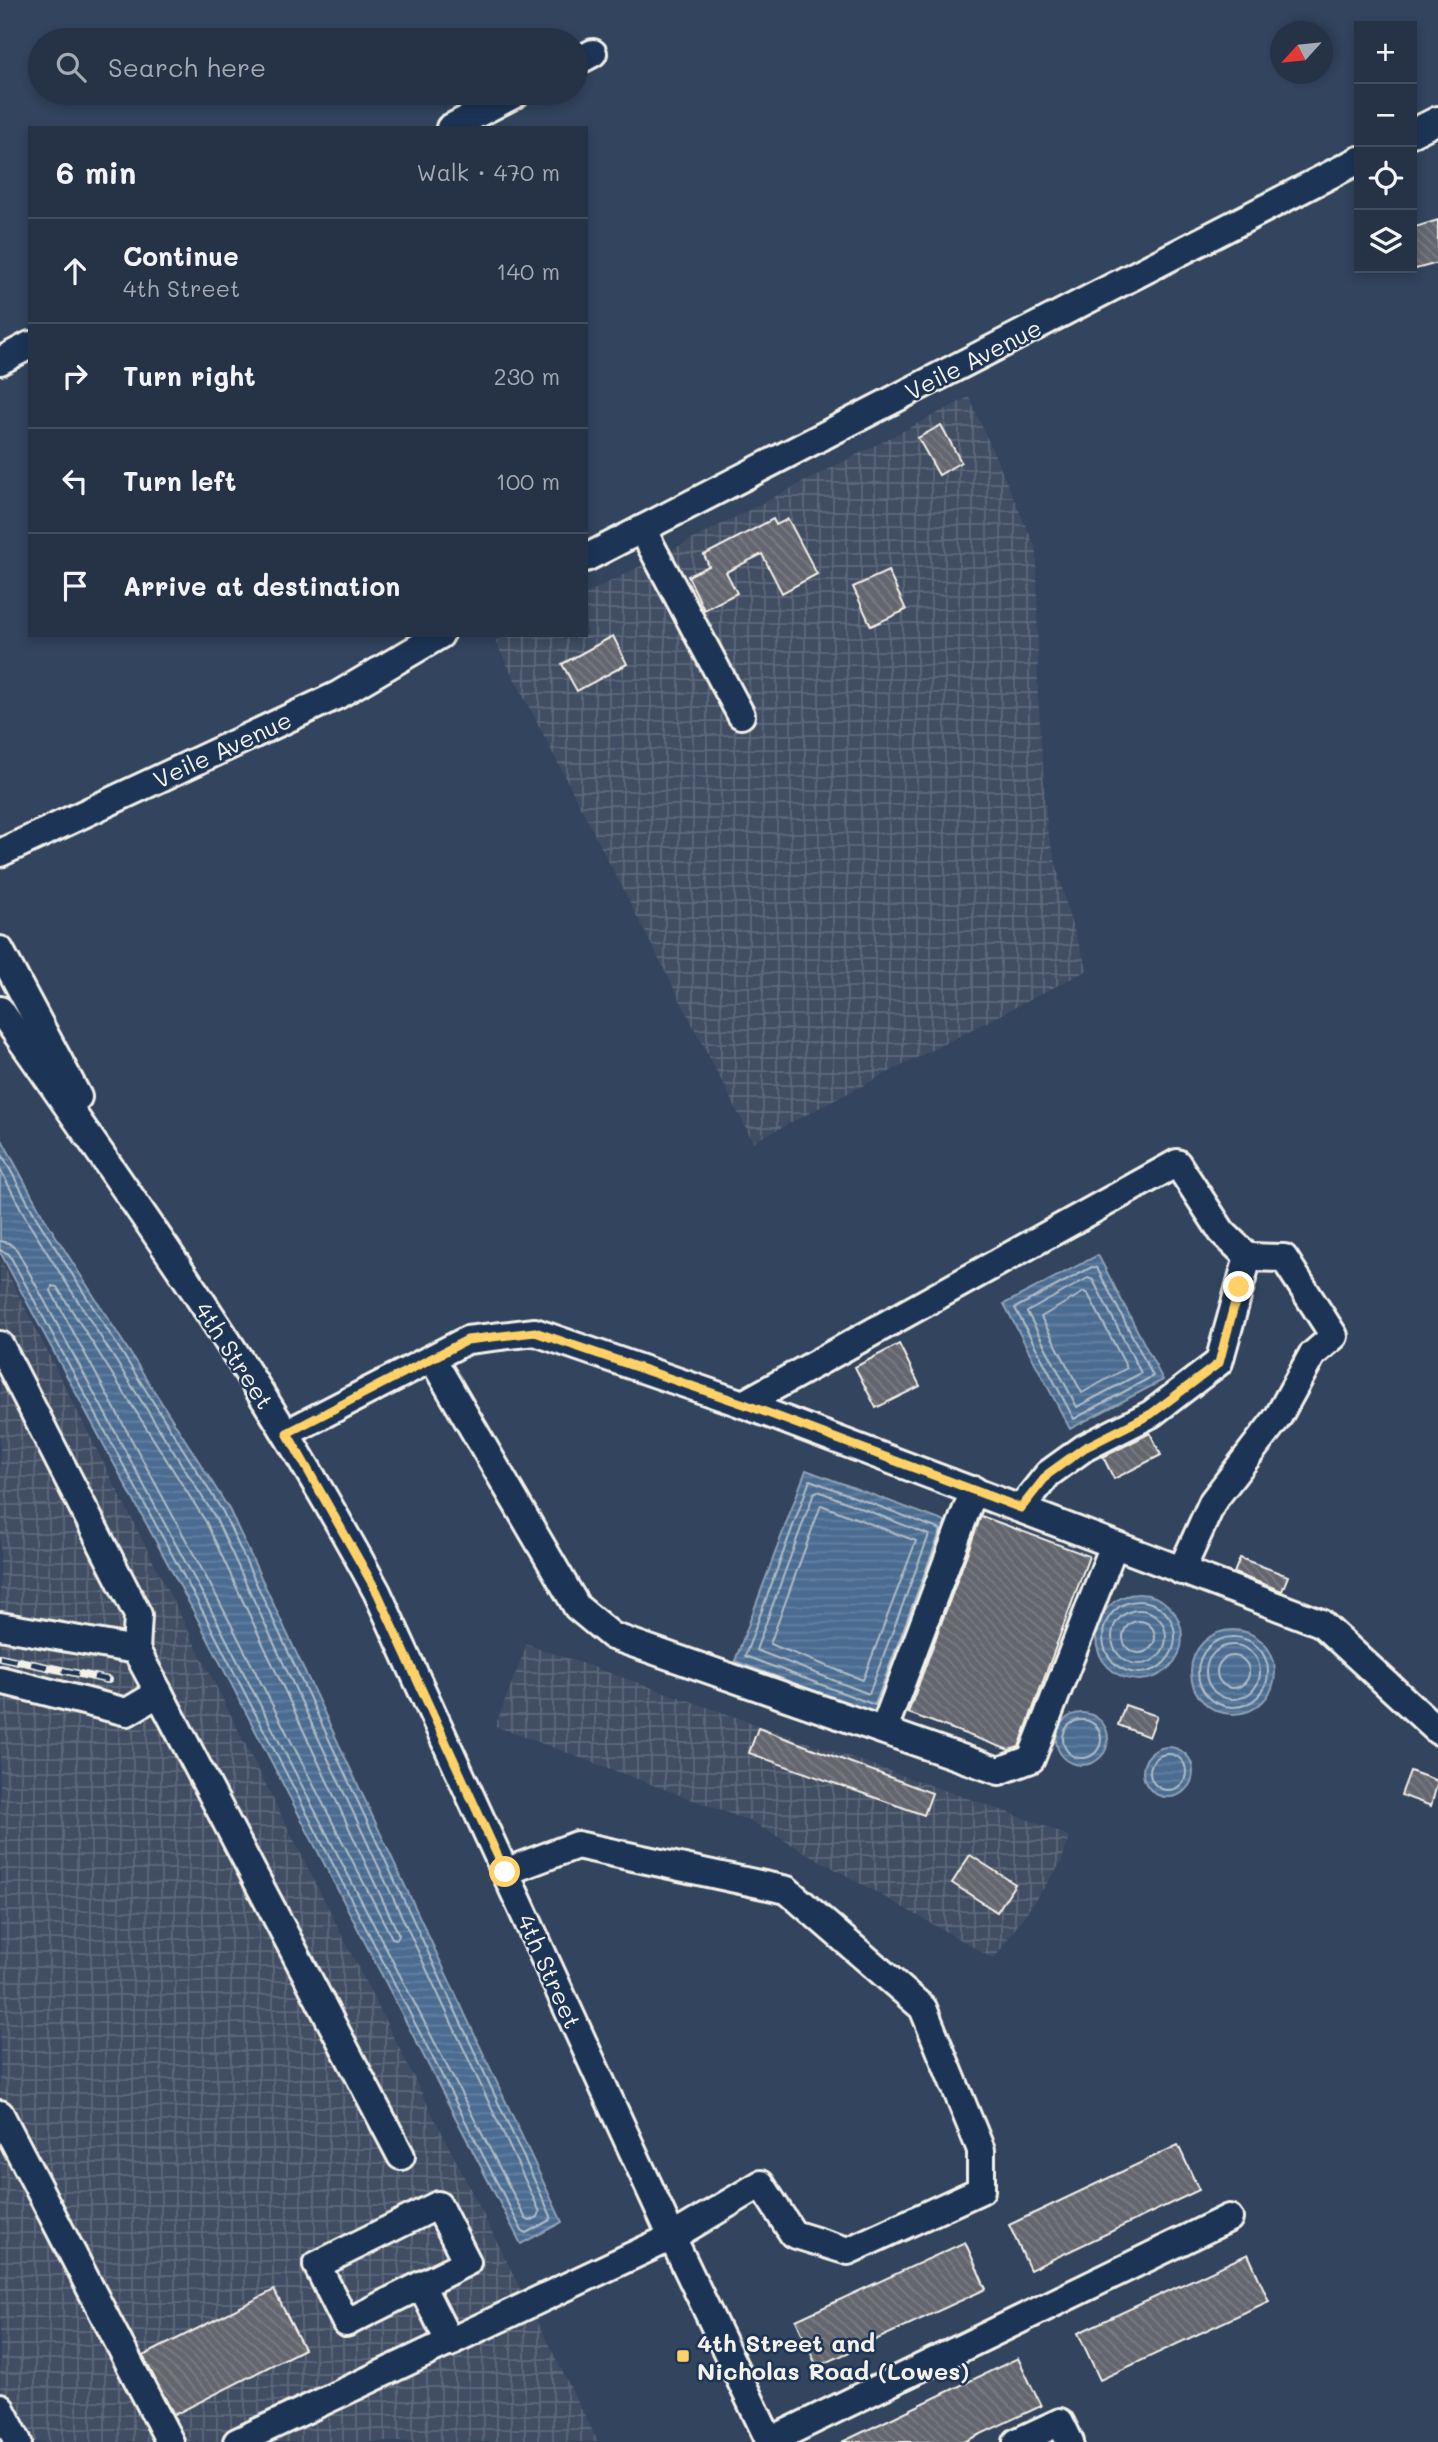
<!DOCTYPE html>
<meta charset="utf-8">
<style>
:root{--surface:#263346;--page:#2e3b4d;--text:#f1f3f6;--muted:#a4aab3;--line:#424e5f}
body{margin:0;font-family:Mali,sans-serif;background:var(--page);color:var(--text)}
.controls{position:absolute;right:21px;top:21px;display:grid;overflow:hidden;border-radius:0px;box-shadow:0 4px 10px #0003}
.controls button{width:63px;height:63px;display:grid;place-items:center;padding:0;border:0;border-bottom:2px solid var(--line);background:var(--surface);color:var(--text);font:35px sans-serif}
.compass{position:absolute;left:1270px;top:21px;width:63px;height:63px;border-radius:50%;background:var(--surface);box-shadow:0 4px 10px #0003;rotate:243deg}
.stop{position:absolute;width:21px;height:21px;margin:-16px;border:5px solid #ffd166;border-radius:50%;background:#fff}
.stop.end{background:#ffd166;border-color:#fff;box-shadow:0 2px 7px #0008}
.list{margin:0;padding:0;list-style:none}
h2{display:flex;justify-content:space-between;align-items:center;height:91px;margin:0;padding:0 28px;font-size:30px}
h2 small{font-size:23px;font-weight:400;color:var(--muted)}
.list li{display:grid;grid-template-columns:46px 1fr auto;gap:21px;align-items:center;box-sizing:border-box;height:105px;padding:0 28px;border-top:2px solid var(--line)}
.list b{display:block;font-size:26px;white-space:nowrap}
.list p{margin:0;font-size:23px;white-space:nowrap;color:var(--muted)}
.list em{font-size:23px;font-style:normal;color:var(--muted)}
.icon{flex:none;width:38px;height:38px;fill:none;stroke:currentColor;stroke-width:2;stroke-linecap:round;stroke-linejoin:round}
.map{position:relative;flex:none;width:1438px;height:2442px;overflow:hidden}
.search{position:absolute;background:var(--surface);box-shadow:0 4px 10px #0003;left:28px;top:28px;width:560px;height:77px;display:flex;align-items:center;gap:18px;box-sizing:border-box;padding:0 24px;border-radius:38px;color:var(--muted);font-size:26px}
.panel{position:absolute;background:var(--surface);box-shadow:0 4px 10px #0003;left:28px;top:126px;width:560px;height:511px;border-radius:0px}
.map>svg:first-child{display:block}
.industrial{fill:url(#industrial-grid)}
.water{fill:url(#water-rules);stroke:#8fa1b4;stroke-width:2}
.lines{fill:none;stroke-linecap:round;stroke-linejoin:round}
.shore{stroke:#b0bcc5;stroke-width:2}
.building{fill:url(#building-back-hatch);stroke:#f4f1e8;stroke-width:2}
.minor-casing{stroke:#f4f1e8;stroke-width:32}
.minor{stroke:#1d3557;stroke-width:26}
.rail-casing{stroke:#f4f1e8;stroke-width:8}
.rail{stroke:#1d3557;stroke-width:5;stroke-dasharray:16;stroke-linecap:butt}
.route{stroke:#ffd166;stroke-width:9}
.poi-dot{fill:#ffd166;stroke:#1d3557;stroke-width:2.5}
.labels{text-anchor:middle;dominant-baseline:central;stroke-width:5;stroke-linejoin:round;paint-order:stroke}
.street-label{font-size:24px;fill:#f4f1e8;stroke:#1d3557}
.poi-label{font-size:24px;font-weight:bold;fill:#f4f1e8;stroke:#1d3557;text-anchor:start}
</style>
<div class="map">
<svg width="1438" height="2442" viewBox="0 0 1438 2442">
<defs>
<pattern id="industrial-grid" width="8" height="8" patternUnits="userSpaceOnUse" patternTransform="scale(1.75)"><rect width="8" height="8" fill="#414e63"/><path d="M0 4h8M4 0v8" fill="none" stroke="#5d6879"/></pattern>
<pattern id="water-rules" width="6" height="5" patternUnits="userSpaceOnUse" patternTransform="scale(1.75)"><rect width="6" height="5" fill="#4b6c91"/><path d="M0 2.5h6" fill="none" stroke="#6681a0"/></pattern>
<pattern id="building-back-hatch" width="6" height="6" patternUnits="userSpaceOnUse" patternTransform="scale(1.75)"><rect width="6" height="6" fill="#64666e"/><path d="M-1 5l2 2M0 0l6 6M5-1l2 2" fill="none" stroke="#7b7c83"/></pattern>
</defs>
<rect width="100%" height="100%" fill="#32445e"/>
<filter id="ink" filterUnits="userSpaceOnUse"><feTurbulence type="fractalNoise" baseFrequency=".0143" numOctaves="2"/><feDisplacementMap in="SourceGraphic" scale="14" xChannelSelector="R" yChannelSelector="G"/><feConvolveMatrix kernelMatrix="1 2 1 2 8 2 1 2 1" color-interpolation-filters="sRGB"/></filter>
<g filter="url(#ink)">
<!-- industrial -->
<g class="industrial">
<path d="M969,397L1037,551L1038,695L1047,828L1070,919L1088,970L753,1142L495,641L505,635H586V594Z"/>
<path d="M0,1258L598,2442H0Z"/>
<path d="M527,1644L1035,1822L1070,1837L1061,1863L994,1959L752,1822L495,1726Z"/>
</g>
<!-- water -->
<g class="water">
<path d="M0,1136L43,1216L229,1509L562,2222L521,2244L194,1612L0,1252Z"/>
<path d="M1098,1255L1163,1380L1070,1429L1004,1304Z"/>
<path d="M806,1470L951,1524L880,1715L735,1661Z"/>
<circle cx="1139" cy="1637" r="43"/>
<circle cx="1233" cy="1672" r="42"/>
<circle cx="1082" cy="1739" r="26"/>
<circle cx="1168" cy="1772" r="25"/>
</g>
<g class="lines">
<!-- shore -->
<g class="shore">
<path d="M0,1151L37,1219L223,1512L551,2216L550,2220L526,2233L522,2231L201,1608L9,1254L0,1250"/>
<path d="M0,1169L29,1224L215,1517L540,2212L538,2217L530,2221L526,2219L208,1604L17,1250L9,1243L0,1241"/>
<path d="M1092,1267L1097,1268L1153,1376L1074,1419L1015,1308Z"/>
<path d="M1088,1278L1093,1280L1141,1373L1077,1407L1027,1312Z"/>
<path d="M52,1286L57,1287L206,1522L399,1935L397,1939L392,1938L218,1599L51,1291Z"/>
<path d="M1084,1292L1088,1294L1127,1368L1082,1393L1041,1317Z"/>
<path d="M810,1480L941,1530L875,1705L745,1656Z"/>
<path d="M818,1491L929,1535L869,1694L756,1650L814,1493Z"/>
<path d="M821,1505L916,1541L863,1680L770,1644Z"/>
<circle cx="1139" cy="1637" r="36"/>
<circle cx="1139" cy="1637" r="27"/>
<circle cx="1139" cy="1637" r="16"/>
<circle cx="1233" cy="1672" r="35"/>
<circle cx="1233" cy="1672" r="27"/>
<circle cx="1233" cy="1672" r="16"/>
<circle cx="1082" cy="1739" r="19"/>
<circle cx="1168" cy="1772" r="18"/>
</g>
</g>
<!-- building -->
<g class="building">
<path d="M1438,220V263L1412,270V228Z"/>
<path d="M941,425L961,462L939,475L918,438Z"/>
<path d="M773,519L776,525L788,519L817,574L782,593L762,554L726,572L737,593L704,610L688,576L709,566L704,555Z"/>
<path d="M888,571L906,610L871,626L853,587Z"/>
<path d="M613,636L627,664L577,691L562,664Z"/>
<path d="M899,1344L920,1386L876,1408L855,1367Z"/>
<path d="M1150,1433L1161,1455L1114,1479L1103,1457Z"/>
<path d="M981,1516L1089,1556L1019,1747L1009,1750L908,1713Z"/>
<path d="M1240,1558L1288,1576L1282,1591L1234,1573Z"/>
<path d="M1125,1705L1157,1716L1149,1737L1118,1725Z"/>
<path d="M758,1728L932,1793L924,1815L749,1753Z"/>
<path d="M1410,1771L1438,1781L1431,1806L1401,1795Z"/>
<path d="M970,1855L1015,1884L997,1912L952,1883Z"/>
<path d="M1178,2145L1199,2190L1030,2270L1009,2225Z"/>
<path d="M965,2242L986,2289L817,2367L796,2320Z"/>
<path d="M1248,2254L1269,2301L1100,2380L1078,2333Z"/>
<path d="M274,2290L304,2349L174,2415L143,2356Z"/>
<path d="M1018,2358L1041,2406L964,2442H842Z"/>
</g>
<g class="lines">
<!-- minor casing -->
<g class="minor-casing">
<g id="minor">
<path d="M576,62L593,53"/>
<path d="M450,128L517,93"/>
<path d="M1412,133L1438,120"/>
<path d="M0,361L30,345"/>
<path d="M642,529L741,715"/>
<path d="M586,558L1359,160"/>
<path d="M0,853L338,695L440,635"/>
<path d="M0,950L78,1097"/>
<path d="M0,1010C133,1199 268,1388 377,1592L672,2237L770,2442"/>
<path d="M0,1345L138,1615L136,1650"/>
<path d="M433,1360L577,1607L612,1636L999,1771L1031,1759L1114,1545"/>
<path d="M743,1404L1177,1163L1222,1232L1248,1257"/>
<path d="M287,1433L467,1340L535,1332L743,1404L1321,1623L1438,1731"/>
<path d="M1021,1508L1048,1474L1084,1448L1151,1414L1219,1362L1248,1257L1284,1258L1334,1336L1312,1355L1278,1417L1213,1501L1181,1571"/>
<path d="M0,1626L136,1650L159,1693L127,1712L0,1680"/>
<path d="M159,1693L401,2156"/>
<path d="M884,1729L974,1490"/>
<path d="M0,2114L170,2442"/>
<path d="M438,2205L467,2262L346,2323L317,2265Z"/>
<path d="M421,2285L450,2343"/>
<path d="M0,2407L18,2442"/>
<path d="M770,2441L1229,2218"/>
<path d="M237,2442L672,2237L761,2184L793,2234L848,2251L981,2190V2150L923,2008L787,1890L577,1845L505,1872"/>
<path d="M1017,2442L1060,2422L1070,2442"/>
</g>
</g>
<!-- minor -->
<use href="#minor" class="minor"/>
<!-- rail casing -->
<g class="rail-casing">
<path id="rail" d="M0,1657L108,1680"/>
</g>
<!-- rail -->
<use href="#rail" class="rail"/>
</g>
</g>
<g class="lines" filter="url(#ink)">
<!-- route -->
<path class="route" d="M505,1872L377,1592L287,1433L467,1340L535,1332L744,1404L1021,1508L1048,1474L1084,1448L1151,1414L1219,1363L1239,1287"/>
</g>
<!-- markers -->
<rect class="poi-dot" x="676" y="2349" width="14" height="14" rx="3.5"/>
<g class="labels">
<!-- street labels -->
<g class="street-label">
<text transform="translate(973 359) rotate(-27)">Veile Avenue</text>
<text transform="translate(222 749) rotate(-25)">Veile Avenue</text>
<text transform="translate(235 1355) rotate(57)">4th Street</text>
<text transform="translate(550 1971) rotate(66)">4th Street</text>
</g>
<!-- poi labels -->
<g class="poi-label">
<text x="697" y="2342">4th Street and<tspan x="697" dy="28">Nicholas Road (Lowes)</tspan></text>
</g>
</g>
</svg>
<div class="controls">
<button>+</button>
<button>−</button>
<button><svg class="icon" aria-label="locate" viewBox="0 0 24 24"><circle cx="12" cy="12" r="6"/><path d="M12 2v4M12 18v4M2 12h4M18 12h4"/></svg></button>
<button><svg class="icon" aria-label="layers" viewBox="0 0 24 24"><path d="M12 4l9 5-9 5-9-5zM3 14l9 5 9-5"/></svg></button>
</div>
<svg class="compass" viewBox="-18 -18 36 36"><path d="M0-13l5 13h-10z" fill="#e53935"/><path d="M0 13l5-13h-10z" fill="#a4aab3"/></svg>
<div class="stop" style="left:505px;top:1872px"></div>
<div class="stop end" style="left:1239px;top:1287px"></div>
<div class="search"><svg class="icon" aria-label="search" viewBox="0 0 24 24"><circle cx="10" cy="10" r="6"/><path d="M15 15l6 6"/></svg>Search here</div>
<section class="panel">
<h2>6 min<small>Walk · 470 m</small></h2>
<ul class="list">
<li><svg class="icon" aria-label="ahead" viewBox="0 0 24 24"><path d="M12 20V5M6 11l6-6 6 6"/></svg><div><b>Continue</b><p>4th Street</p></div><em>140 m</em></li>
<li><svg class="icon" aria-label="right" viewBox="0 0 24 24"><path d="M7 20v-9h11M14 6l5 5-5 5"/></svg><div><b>Turn right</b></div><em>230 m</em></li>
<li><svg class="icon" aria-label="left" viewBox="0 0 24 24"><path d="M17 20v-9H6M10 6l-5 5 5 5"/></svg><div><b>Turn left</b></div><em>100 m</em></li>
<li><svg class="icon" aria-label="arrive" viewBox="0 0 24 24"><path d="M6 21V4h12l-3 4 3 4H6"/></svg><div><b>Arrive at destination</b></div></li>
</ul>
</section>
</div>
